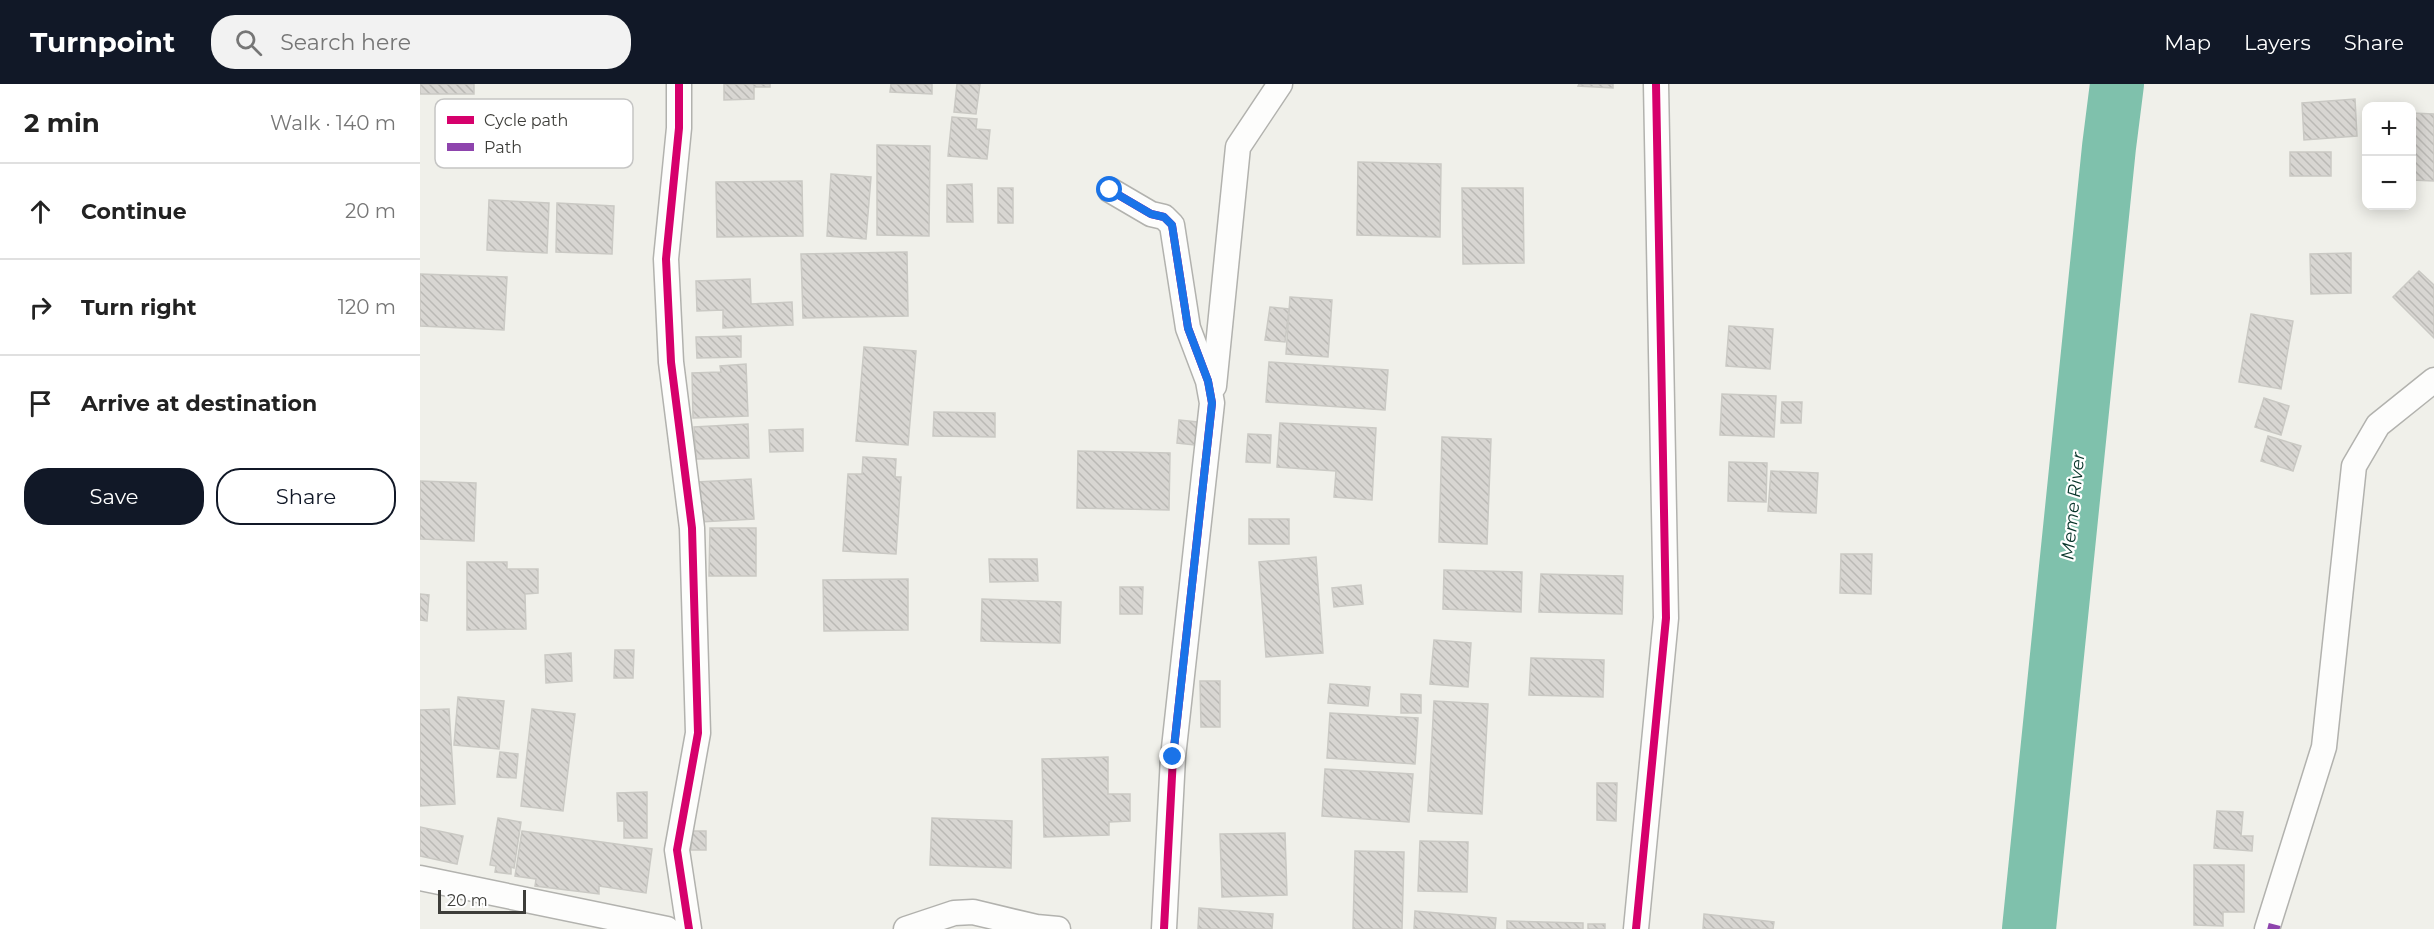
<!DOCTYPE html>
<meta charset="utf-8">
<style>
:root{--surface:#fff;--page:#f2f2f2;--text:#222;--muted:#767676;--line:#e0e0e0;--accent:#111827}
body{margin:0;font-family:Montserrat,sans-serif;background:var(--page);color:var(--text)}
.controls{position:absolute;right:18px;top:18px;display:grid;overflow:hidden;border-radius:12px;box-shadow:0 3px 15px #0003}
.controls button{width:54px;height:54px;display:grid;place-items:center;padding:0;border:0;border-bottom:2px solid var(--line);background:var(--surface);color:var(--text);font:30px sans-serif}
.scale{position:absolute;left:18px;bottom:15px;width:88px;box-sizing:border-box;padding-left:6px;border:3px solid #3d3d39;border-top:0;font-size:16px;line-height:21px;white-space:nowrap;color:#3d3d39;-webkit-text-stroke:4px #fff;paint-order:stroke}
.stop{position:absolute;width:18px;height:18px;margin:-14px;border:4px solid #1a73e8;border-radius:50%;background:#fff}
.stop.end{background:#1a73e8;border-color:#fff;box-shadow:0 2px 6px #0008}
.list{margin:0;padding:0;list-style:none}
h2{display:flex;justify-content:space-between;align-items:center;height:78px;margin:0;padding:0 24px;font-size:26px}
h2 small{font-size:20px;font-weight:400;color:var(--muted)}
.list li{display:grid;grid-template-columns:39px 1fr auto;gap:18px;align-items:center;box-sizing:border-box;height:96px;padding:0 24px;border-top:2px solid var(--line)}
.list b{display:block;font-size:22px;white-space:nowrap}
.list em{font-size:20px;font-style:normal;color:var(--muted)}
.actions{display:flex;gap:12px;padding:18px 24px}
.actions a{flex:1;padding:14px 0;border:2px solid var(--accent);border-radius:24px;text-align:center;font-size:21px;color:var(--accent)}
.actions .main{background:var(--accent);color:#fff}
.icon{flex:none;width:33px;height:33px;fill:none;stroke:currentColor;stroke-width:2;stroke-linecap:round;stroke-linejoin:round}
.map{position:relative;flex:none;width:2014px;height:845px;overflow:hidden}
header{display:flex;align-items:center;gap:36px;box-sizing:border-box;height:84px;padding:0 30px;background:var(--accent);color:#fff}
header strong{font-size:28px}
nav{display:flex;gap:33px;margin-inline-start:auto;font-size:21px}
.search{width:420px;height:54px;background:var(--page);display:flex;align-items:center;gap:15px;box-sizing:border-box;padding:0 21px;border-radius:24px;color:var(--muted);font-size:22px}
main{display:flex}
aside{flex:1;background:var(--surface)}
.map>svg:first-child{display:block}
.lines{fill:none;stroke-linecap:round;stroke-linejoin:round}
.river{stroke:#7fc1ac;stroke-width:54}
.building{fill:url(#building-back-hatch);stroke:#cac9c4;stroke-width:1.5}
.street-casing{stroke:#b2b2ae;stroke-width:27}
.street{stroke:#fdfdfc;stroke-width:24}
.quiet{stroke:#8e44ad;stroke-width:6;stroke-dasharray:12 6;stroke-linecap:butt}
.cycleway-casing{stroke:#fff;stroke-width:11}
.cycleway{stroke:#d6006c;stroke-width:8}
.route{stroke:#1a73e8;stroke-width:8}
.labels{text-anchor:middle;dominant-baseline:central;stroke-width:4.5;stroke-linejoin:round;paint-order:stroke}
.water-label{font-size:18px;font-style:italic;fill:#063328;stroke:#fff}
.key{fill:#fff;stroke:#c5c5c4;stroke-width:1.5}
.key-label{font-size:16px;fill:#3d3d39}
</style>
<header>
<strong>Turnpoint</strong>
<div class="search"><svg class="icon" aria-label="search" viewBox="0 0 24 24"><circle cx="10" cy="10" r="6"/><path d="M15 15l6 6"/></svg>Search here</div>
<nav><a>Map</a><a>Layers</a><a>Share</a></nav>
</header>
<main>
<aside>
<h2>2 min<small>Walk · 140 m</small></h2>
<ul class="list">
<li><svg class="icon" aria-label="ahead" viewBox="0 0 24 24"><path d="M12 20V5M6 11l6-6 6 6"/></svg><div><b>Continue</b></div><em>20 m</em></li>
<li><svg class="icon" aria-label="right" viewBox="0 0 24 24"><path d="M7 20v-9h11M14 6l5 5-5 5"/></svg><div><b>Turn right</b></div><em>120 m</em></li>
<li><svg class="icon" aria-label="arrive" viewBox="0 0 24 24"><path d="M6 21V4h12l-3 4 3 4H6"/></svg><div><b>Arrive at destination</b></div></li>
</ul>
<div class="actions"><a class="main">Save</a><a>Share</a></div>
</aside>
<div class="map">
<svg width="2014" height="845" viewBox="0 0 2014 845">
<defs>
<pattern id="building-back-hatch" width="6" height="6" patternUnits="userSpaceOnUse" patternTransform="scale(1.5)"><rect width="6" height="6" fill="#d8d6d2"/><path d="M-1 5l2 2M0 0l6 6M5-1l2 2" fill="none" stroke="#bab9b5"/></pattern>
</defs>
<rect width="100%" height="100%" fill="#f0f0ea"/>
<g class="lines">
<!-- river -->
<path class="river" d="M1609,845L1689,63L1697,0"/>
</g>
<!-- building -->
<g class="building">
<rect x="0" y="0" width="54" height="10"/>
<path d="M304,0H350V3H334V15L304,16Z"/>
<path d="M471,0H512V10L470,8Z"/>
<path d="M537,0H560L556,30L534,28Z"/>
<path d="M1159,0H1193V4L1158,2Z"/>
<path d="M1935,15L1937,52L1884,56L1882,19Z"/>
<path d="M1992,29L2014,30V97L1992,96Z"/>
<path d="M532,33L557,35L556,45L570,46L567,75L528,72Z"/>
<path d="M457,61L510,62L509,152L457,151Z"/>
<rect x="1870" y="68" width="41" height="24"/>
<path d="M938,78L1021,80L1020,153L937,151Z"/>
<path d="M411,90L451,93L446,155L407,152Z"/>
<path d="M382,97L383,152L297,153L296,98Z"/>
<path d="M552,100L553,138H527V101Z"/>
<rect x="578" y="104" width="15" height="35"/>
<path d="M1042,104H1103L1104,179L1043,180Z"/>
<path d="M69,116L129,119L127,169L67,166Z"/>
<path d="M137,119L194,122L192,170L136,168Z"/>
<path d="M487,168L488,232L383,234L381,170Z"/>
<path d="M1931,169V209L1891,210L1890,170Z"/>
<path d="M1999,187L2014,201V254L1973,213Z"/>
<path d="M0,190L87,193L84,246L0,242Z"/>
<path d="M330,195L331,220L372,218L373,241L303,244V226L277,227L276,197Z"/>
<path d="M870,213L912,216L908,273L866,270Z"/>
<path d="M850,223L869,225L865,258L845,256Z"/>
<path d="M1831,230L1873,237L1861,305L1819,298Z"/>
<path d="M1309,242L1353,245L1350,285L1306,282Z"/>
<path d="M321,252V273L277,274L276,253Z"/>
<path d="M444,263L496,267L488,361L436,357Z"/>
<path d="M849,278L968,286L965,326L846,318Z"/>
<path d="M326,280L328,332L273,334L272,289L301,288L300,282Z"/>
<path d="M1302,310L1356,312L1354,353L1300,351Z"/>
<path d="M1844,314L1869,322L1861,351L1835,343Z"/>
<path d="M1362,318H1382L1381,339H1361Z"/>
<path d="M514,328L575,329V353L513,352Z"/>
<path d="M759,336L787,339L784,362L757,359Z"/>
<path d="M860,339L956,344L952,416L914,413L916,387L857,383Z"/>
<path d="M328,340L329,374L276,375L274,343Z"/>
<path d="M383,345V367L350,368L349,346Z"/>
<path d="M828,350L851,351L850,379L826,378Z"/>
<path d="M1848,352L1881,362L1873,387L1841,377Z"/>
<path d="M1022,353L1071,355L1067,460L1019,458Z"/>
<path d="M658,367L750,369L749,426L657,424Z"/>
<path d="M443,373L476,375L475,393H481L476,470L423,467L428,390H442Z"/>
<path d="M1309,378L1347,379L1346,418L1308,417Z"/>
<path d="M1351,387L1398,389L1396,429L1348,427Z"/>
<path d="M331,395L334,435L280,438L277,398Z"/>
<path d="M0,397L56,399L54,457L0,455Z"/>
<rect x="829" y="435" width="40" height="25"/>
<path d="M290,444H336V492H289Z"/>
<path d="M1421,470H1452L1451,510L1420,509Z"/>
<path d="M896,473L903,569L846,573L839,478Z"/>
<path d="M569,475H617L618,497L570,498Z"/>
<path d="M47,478H87V485H118V509L105,510L106,545L47,546Z"/>
<path d="M1024,486L1102,488L1101,528L1023,525Z"/>
<path d="M1121,490L1203,492L1202,530L1119,528Z"/>
<path d="M488,495V546L404,547L403,496Z"/>
<path d="M941,501L943,520L914,523L912,504Z"/>
<path d="M700,503H723L722,530H700Z"/>
<path d="M0,510L9,511L7,537L0,536Z"/>
<path d="M562,515L641,518L640,559L561,557Z"/>
<path d="M1014,556L1051,559L1048,603L1010,600Z"/>
<path d="M195,566H214L213,594H194Z"/>
<path d="M151,569L152,597L126,599L125,571Z"/>
<path d="M1111,574L1184,576L1183,613L1109,611Z"/>
<path d="M780,597H800V643H781Z"/>
<path d="M910,600L950,603L948,622L908,619Z"/>
<path d="M981,610L1001,611V629H981Z"/>
<path d="M38,613L84,617L79,665L34,661Z"/>
<path d="M1014,617L1068,620L1062,730L1008,727Z"/>
<path d="M29,625L35,720L0,722V626Z"/>
<path d="M112,625L155,630L143,727L101,722Z"/>
<path d="M910,629L998,634L995,680L907,674Z"/>
<path d="M80,668L98,670L96,694L77,693Z"/>
<path d="M688,673V710H710V737L689,738V751L624,753L622,675Z"/>
<path d="M905,685L993,690L989,738L902,732Z"/>
<path d="M1177,699H1197L1196,737L1177,736Z"/>
<path d="M227,708V754H204V737H198L197,709Z"/>
<path d="M1797,727L1823,728L1821,752H1833L1832,767L1794,764Z"/>
<path d="M78,734L101,738L94,784L91,783V790L75,788L76,782L70,781Z"/>
<path d="M512,734L592,737L591,784L510,781Z"/>
<path d="M0,743L43,752L37,780L0,772Z"/>
<path d="M102,747L232,765L226,809L179,802V810L115,802L116,795L95,792Z"/>
<rect x="271" y="747" width="15" height="19"/>
<path d="M865,749L867,811L802,813L800,750Z"/>
<path d="M1000,757L1048,758L1047,808L998,807Z"/>
<path d="M935,767L984,768L982,845H933Z"/>
<path d="M1774,781H1824V828H1803V842L1774,841Z"/>
<path d="M779,824L853,830L852,845H778Z"/>
<path d="M995,827L1076,834L1075,845H994Z"/>
<path d="M1284,830L1354,838L1353,845H1283Z"/>
<path d="M1087,837L1163,839V845H1087Z"/>
<rect x="1168" y="840" width="17" height="5"/>
</g>
<g class="lines">
<!-- street casing -->
<g class="street-casing">
<g id="street">
<path d="M259,0V44L246,175L251,278L272,444L278,649L257,766L269,845"/>
<path d="M690,106L731,130L744,133L752,141L768,244L788,297L792,319L753,673L744,845"/>
<path d="M794,302L818,63L860,0"/>
<path d="M0,794L247,845"/>
<path d="M486,845L534,829L553,828L616,843L638,845"/>
<path d="M1216,845L1246,534L1236,0"/>
<path d="M1847,845L1904,663L1934,382L1958,341L2014,296"/>
</g>
</g>
<!-- street -->
<use href="#street" class="street"/>
<!-- quiet -->
<path class="quiet" d="M1848,842L1860,845"/>
<!-- cycleway casing -->
<g class="cycleway-casing">
<g id="cycleway">
<path d="M259,0V44L246,175L251,278L272,444L278,649L257,766L269,845"/>
<path d="M690,106L731,130L744,133L752,141L768,244L788,297L792,319L753,673L744,845"/>
<path d="M1216,845L1246,534L1236,0"/>
</g>
</g>
<!-- cycleway -->
<use href="#cycleway" class="cycleway"/>
</g>
<g class="lines">
<!-- route -->
<path class="route" d="M690,106L731,130L744,133L752,141L768,244L788,297L792,319L753,673"/>
</g>
<g class="labels">
<!-- water labels -->
<g class="water-label">
<text transform="translate(1653 422) rotate(-84)">Meme River</text>
</g>
</g>
<!-- legend -->
<rect x="15" y="15" width="198" height="69" rx="9" class="key"/>
<rect x="27" y="32" width="27" height="8" fill="#d6006c"/>
<rect x="27" y="59" width="27" height="8" fill="#8e44ad"/>
<g class="key-label">
<text x="64" y="42">Cycle path</text>
<text x="64" y="69">Path</text>
</g>
</svg>
<div class="controls">
<button>+</button>
<button>−</button>
</div>
<div class="scale">20 m</div>
<div class="stop" style="left:690px;top:106px"></div>
<div class="stop end" style="left:753px;top:673px"></div>
</div>
</main>
